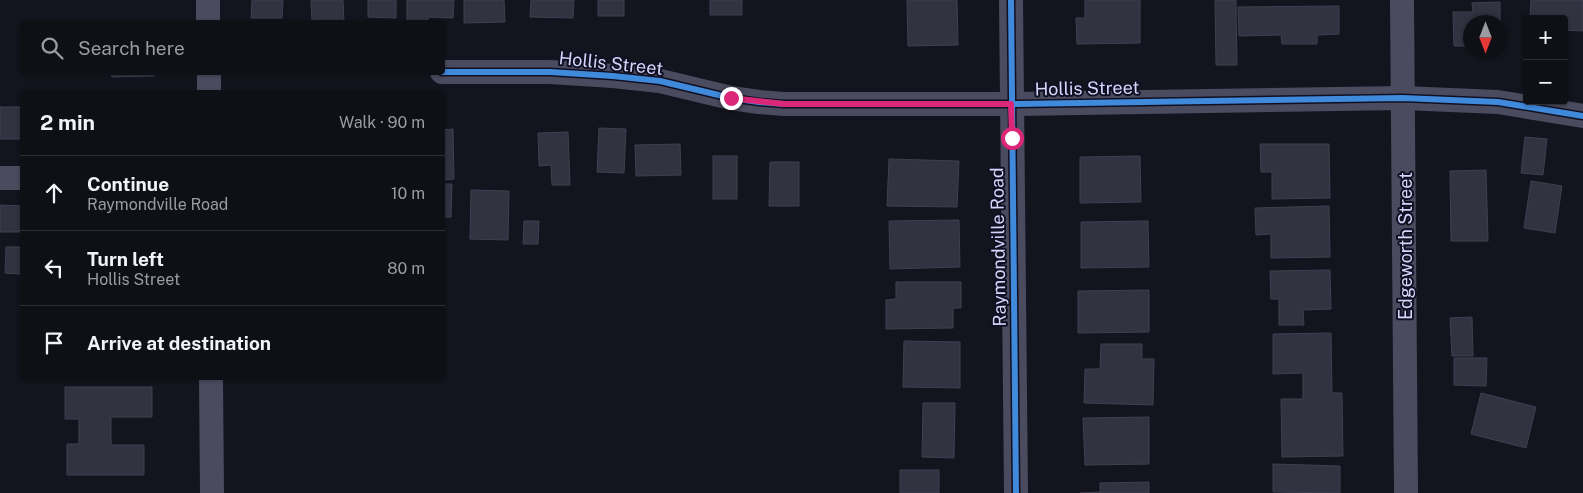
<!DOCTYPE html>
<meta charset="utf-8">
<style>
:root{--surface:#0f0f16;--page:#1d1d23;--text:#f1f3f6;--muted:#9b9ca1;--line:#2f2f35}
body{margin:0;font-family:"Public Sans",sans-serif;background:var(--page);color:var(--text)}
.controls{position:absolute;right:15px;top:15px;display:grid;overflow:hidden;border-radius:5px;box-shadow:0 1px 4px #0004}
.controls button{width:45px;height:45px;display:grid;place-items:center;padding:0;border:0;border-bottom:1px solid var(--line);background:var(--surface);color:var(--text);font:25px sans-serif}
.compass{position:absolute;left:1463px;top:15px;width:45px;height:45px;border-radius:50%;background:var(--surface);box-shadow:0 1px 4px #0004;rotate:180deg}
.stop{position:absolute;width:15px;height:15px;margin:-11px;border:4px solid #db2777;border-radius:50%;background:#fff}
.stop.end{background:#db2777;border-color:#fff;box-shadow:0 1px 5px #0008}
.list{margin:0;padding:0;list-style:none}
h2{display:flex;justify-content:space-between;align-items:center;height:65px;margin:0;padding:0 20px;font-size:21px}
h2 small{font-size:16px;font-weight:400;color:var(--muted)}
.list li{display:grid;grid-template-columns:32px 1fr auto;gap:15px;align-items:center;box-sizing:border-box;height:75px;padding:0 20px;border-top:1px solid var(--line)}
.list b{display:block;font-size:19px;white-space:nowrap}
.list p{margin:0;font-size:16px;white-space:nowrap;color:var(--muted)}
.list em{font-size:16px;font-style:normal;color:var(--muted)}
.icon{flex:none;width:28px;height:28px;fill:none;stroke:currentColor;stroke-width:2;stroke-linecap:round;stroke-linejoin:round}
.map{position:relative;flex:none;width:1583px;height:493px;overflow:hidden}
.search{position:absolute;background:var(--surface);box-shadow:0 1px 4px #0004;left:20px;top:20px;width:425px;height:55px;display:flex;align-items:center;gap:12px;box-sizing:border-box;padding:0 18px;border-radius:5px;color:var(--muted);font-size:19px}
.panel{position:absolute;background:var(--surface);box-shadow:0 1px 4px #0004;left:20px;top:90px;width:425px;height:290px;border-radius:5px}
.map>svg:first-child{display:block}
.building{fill:#323240;stroke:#403f51}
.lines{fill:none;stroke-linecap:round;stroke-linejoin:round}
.minor{stroke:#4a4b5e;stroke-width:24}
.cycleway-casing{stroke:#111022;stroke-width:9}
.cycleway{stroke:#408adc;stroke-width:6}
.route{stroke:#db2777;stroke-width:6}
.labels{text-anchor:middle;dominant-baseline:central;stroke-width:4;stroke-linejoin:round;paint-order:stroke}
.street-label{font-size:18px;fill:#d4d5fb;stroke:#111022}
</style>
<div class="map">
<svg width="1583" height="493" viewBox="0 0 1583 493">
<rect width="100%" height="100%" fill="#14141e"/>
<!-- building -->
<g class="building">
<path d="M252,0H283L282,18H251Z"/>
<path d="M311,0H343L344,22H312Z"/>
<path d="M368,0H396V18L368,17Z"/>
<path d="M407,0H454L453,18L428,17V22H407Z"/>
<path d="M464,0H504L505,22L464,23Z"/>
<path d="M531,0H574L573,18L530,17Z"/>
<rect x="598" y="0" width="26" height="16"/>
<rect x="710" y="0" width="32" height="15"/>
<path d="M907,0H957L958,45L908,46Z"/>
<path d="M1085,0H1140V43L1077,44L1076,18H1085Z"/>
<path d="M1215,0H1236L1237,65H1216Z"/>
<path d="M1531,0H1583V31L1564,30V19H1530Z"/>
<path d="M1500,2V22H1470V46H1454L1453,12H1473L1472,3Z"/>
<path d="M1339,6V34L1317,35V44H1282L1281,35L1239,36L1238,7Z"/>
<path d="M111,72H154V76L112,77Z"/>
<rect x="0" y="107" width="22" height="32"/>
<path d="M599,128L626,129L624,173L597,172Z"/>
<path d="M453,129L454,179L442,180V130Z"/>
<path d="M568,132L570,185H552L551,165L539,166L538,133Z"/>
<path d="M1525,137L1547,139L1543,175L1521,173Z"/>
<path d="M680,144L681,175L636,176L635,145Z"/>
<path d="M1260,144H1329L1330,198L1272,199V172H1261Z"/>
<rect x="713" y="156" width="24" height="43"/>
<path d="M1140,156L1141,202L1080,203V157Z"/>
<path d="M889,159L959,161L957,207L887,206Z"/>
<path d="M770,162H799V206H769Z"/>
<path d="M1486,170L1488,241H1451L1450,171Z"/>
<path d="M1531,181L1562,186L1555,233L1524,228Z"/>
<path d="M442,184H452L451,217H442Z"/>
<path d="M471,190L509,191L508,240L470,239Z"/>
<path d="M0,205L22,206V232H0Z"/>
<path d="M1329,206L1330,257L1271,258V234L1256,235L1255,208Z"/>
<path d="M959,220L960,267L890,269L889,221Z"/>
<path d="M524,221H539L538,244H523Z"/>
<path d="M1148,221L1149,267L1081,268V222Z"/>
<path d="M6,247H22V274L5,273Z"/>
<path d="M1330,270L1331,309L1303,310L1304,325H1279V299H1271L1270,271Z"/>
<path d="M896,282H961V308H953V328L886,329V300L896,299Z"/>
<path d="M1149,290V332L1078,333V291Z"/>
<path d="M1472,317L1473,356H1452L1450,318Z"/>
<path d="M1331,333L1332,393H1342L1343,456L1282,457L1281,399H1303V373L1273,374V334Z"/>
<path d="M904,341L960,342V388L903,387Z"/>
<path d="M1101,344H1142V359H1154L1153,405L1084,403L1085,369H1100Z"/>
<path d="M1454,358H1487L1486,386L1454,385Z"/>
<path d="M65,387H152V417H111V445H144V475H67V444H79V419H65Z"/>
<path d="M1481,393L1536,407L1526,448L1471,434Z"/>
<path d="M923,403H955L954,458L922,457Z"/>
<path d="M1149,417V464L1085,465L1083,418Z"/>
<path d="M1273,464L1340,466V493L1273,492Z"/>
<rect x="900" y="470" width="39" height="23"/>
<path d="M1149,482V493H1080L1100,492V483Z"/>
</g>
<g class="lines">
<!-- minor -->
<g class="minor">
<path d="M208,0V22"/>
<path d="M1011,0L1016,493"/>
<path d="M1402,0L1406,493"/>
<path d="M442,72H550L613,76L660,81L731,98L759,102L784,104H1011L1403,98L1498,102L1583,116"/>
<path d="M209,92V72"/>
<path d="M0,178H22"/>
<path d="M211,378L212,493"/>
</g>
<!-- cycleway casing -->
<g class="cycleway-casing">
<g id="cycleway">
<path d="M1011,0L1016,493"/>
<path d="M442,72H550L613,76L660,81L731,98L759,102L784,104H1011L1403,98L1498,102L1583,116"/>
</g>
</g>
<!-- cycleway -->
<use href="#cycleway" class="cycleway"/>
</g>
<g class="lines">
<!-- route -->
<path class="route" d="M731,98L784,104H1011L1012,138"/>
</g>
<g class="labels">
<!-- street labels -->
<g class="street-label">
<text transform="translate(611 63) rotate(6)">Hollis Street</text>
<text transform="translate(1087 88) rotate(-1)">Hollis Street</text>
<text transform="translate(1405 246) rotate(-90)">Edgeworth Street</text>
<text transform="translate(998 247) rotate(-91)">Raymondville Road</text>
</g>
</g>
</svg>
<div class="controls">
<button>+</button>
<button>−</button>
</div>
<svg class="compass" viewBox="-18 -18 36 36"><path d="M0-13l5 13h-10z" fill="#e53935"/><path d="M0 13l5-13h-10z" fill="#9b9ca1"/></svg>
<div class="stop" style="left:1012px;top:138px"></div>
<div class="stop end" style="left:731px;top:98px"></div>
<div class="search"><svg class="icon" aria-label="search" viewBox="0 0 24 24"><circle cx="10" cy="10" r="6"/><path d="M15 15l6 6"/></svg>Search here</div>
<section class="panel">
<h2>2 min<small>Walk · 90 m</small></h2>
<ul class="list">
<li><svg class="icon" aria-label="ahead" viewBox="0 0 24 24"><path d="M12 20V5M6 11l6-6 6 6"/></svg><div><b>Continue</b><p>Raymondville Road</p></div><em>10 m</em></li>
<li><svg class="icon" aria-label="left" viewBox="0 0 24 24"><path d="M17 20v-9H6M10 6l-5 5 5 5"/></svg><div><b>Turn left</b><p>Hollis Street</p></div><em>80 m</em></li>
<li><svg class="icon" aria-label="arrive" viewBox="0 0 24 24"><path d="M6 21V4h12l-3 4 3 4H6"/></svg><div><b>Arrive at destination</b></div></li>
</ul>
</section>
</div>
